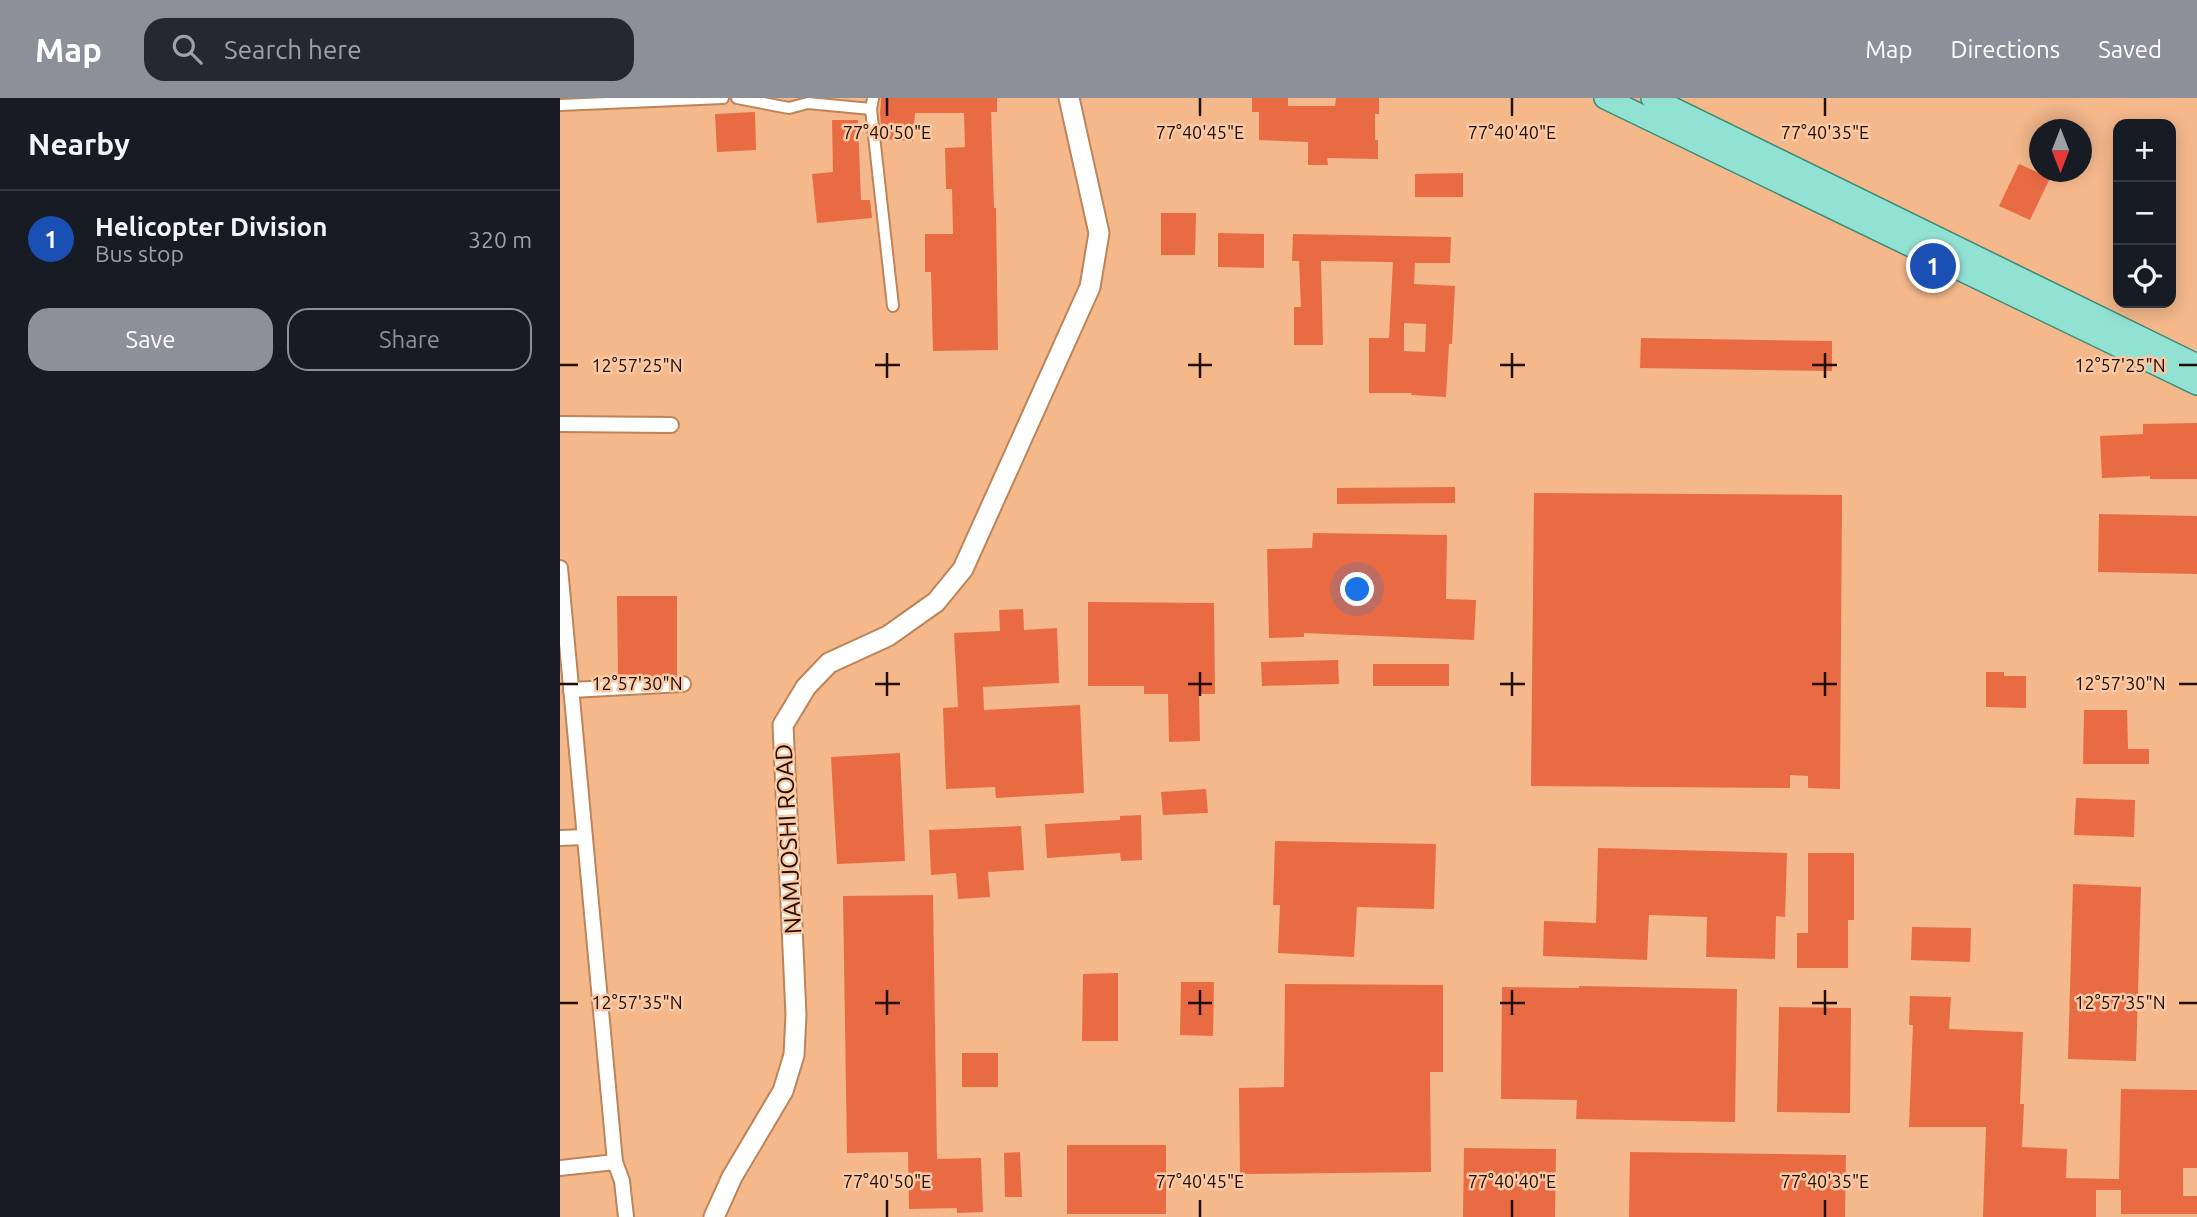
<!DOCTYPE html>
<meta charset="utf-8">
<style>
:root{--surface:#171b24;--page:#242831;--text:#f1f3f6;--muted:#9ea1a6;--line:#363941;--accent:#8c9099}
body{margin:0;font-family:Ubuntu,sans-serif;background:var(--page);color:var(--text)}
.controls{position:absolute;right:21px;top:21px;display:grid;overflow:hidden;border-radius:14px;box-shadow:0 4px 18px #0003}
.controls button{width:63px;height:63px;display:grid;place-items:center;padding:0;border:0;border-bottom:2px solid var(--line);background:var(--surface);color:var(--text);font:35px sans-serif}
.compass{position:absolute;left:1469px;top:21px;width:63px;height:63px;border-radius:50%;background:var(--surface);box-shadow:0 4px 18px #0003;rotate:180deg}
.you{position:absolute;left:798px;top:492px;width:24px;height:24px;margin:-18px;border:5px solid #fff;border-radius:50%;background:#1a73e8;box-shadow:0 0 0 10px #1a73e833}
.badge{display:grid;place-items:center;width:46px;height:46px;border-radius:50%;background:var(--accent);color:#fff;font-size:23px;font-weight:700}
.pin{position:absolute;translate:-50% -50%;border:4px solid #fff;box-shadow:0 2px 7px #0006}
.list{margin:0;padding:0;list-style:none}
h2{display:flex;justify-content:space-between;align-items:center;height:91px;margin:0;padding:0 28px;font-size:30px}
h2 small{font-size:23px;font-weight:400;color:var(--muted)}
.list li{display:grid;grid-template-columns:46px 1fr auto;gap:21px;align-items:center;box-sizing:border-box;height:98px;padding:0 28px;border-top:2px solid var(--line)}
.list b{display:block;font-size:26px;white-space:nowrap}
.list p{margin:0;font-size:23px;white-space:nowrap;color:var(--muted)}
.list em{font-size:23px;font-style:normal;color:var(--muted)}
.actions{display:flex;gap:14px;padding:21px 28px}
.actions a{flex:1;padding:16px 0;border:2px solid var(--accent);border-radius:21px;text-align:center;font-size:24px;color:var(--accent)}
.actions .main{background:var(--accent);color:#fff}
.icon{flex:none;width:38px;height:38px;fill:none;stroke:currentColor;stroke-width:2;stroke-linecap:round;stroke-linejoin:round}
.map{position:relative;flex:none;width:1637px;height:1119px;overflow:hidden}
header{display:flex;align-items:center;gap:42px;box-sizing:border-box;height:98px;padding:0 35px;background:var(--accent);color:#fff}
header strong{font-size:33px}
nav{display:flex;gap:38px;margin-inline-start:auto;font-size:24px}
.search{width:490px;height:63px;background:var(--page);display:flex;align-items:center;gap:18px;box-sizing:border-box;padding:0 24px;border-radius:21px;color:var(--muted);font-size:26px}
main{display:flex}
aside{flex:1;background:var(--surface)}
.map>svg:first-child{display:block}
.building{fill:#e96b43;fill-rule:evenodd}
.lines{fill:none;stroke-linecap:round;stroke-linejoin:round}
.pedestrian-casing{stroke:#bc8458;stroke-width:14}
.minor-casing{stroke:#bc8458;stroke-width:18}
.secondary-casing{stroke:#bc8458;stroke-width:23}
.primary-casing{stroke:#3c8b76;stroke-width:24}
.pedestrian{stroke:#fff;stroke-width:10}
.minor{stroke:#fff;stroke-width:14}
.secondary{stroke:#fff;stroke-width:19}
.primary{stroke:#92e2d3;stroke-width:21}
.ticks{fill:none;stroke:#230e00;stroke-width:2.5}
.labels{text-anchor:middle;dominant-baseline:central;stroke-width:5;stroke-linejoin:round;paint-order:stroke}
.street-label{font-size:24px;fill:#230e00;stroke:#f9c8a4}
.ticks-label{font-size:18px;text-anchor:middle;fill:#230e00;stroke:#f9c8a4;stroke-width:5;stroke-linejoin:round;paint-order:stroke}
</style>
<header>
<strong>Map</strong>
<div class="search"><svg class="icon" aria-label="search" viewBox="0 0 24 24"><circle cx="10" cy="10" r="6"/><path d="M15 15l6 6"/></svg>Search here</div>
<nav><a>Map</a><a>Directions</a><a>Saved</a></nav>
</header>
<main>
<aside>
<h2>Nearby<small></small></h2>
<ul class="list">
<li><span class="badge" style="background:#1a4fb4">1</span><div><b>Helicopter Division</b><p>Bus stop</p></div><em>320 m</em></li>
</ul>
<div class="actions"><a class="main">Save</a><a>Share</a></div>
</aside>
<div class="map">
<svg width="1637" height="1119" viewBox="0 0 1637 1119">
<rect width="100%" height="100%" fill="#f4b88b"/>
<!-- building -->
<g class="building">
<path d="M321,0H437V14H431L434,110H436L438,252L373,253L371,174H365V136H393L392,91H386L385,50L405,49L404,15H355L353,43L322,41L320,16Z"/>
<path d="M692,0H728V8H775L776,0H819V16H815V42H818V61L767,60L768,67H748V44L699,42V14H692Z"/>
<path d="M195,14L196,52L157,54L155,16Z"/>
<path d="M272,22H298L301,102H310L312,120L257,125L252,76L273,74Z"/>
<path d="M1459,66L1490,80L1470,122L1439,108Z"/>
<path d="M903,75V99H855V76Z"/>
<path d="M601,115H636L635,157H601Z"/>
<path d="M658,135L704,136V170L658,169Z"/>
<path d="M733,136L891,139L890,165H855L854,186L895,188L892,246H889L886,299L851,297L852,295H809V240H829L833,164L761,163L763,247H734V209H741L739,163H732ZM844,225L866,226L865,254L844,253Z"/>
<path d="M1081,240L1272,243V273L1080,270Z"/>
<path d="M1637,325V381H1590V378L1542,380L1540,338L1583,336V326Z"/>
<path d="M895,389V405L777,406V390Z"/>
<path d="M974,395L1282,397L1280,691L1248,690V678L1230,677V690L971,688Z"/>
<path d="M1539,416L1637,418V476L1538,474Z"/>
<path d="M753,435L887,437L886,501L916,502L914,542L744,535V539L709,540L707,451L752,450Z"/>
<path d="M57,498H117V577L58,580Z"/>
<path d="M528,504L654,505L655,596H639L640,643L609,644L608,596H584V588H528Z"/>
<path d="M463,511L464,532L497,530L499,585L423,589L424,612L520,607L524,695L436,700L435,689L386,691L383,610L398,609L394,535L440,533L439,512Z"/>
<path d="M778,562L779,586L702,588L701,564Z"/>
<rect x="813" y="566" width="76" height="22"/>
<path d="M1426,574H1444V578H1466V610L1426,609Z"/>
<path d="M1524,612H1567L1568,651H1589V666H1523Z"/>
<path d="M340,655L345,763L277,766L271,659Z"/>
<path d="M646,691L648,715L603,717L601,694Z"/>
<path d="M1516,700L1575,702L1574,739L1514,737Z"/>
<path d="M581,717L582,762L561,763L560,755L487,760L485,726L560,722V718Z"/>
<path d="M461,728L464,772L428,774L430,799L398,801L396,775L371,777L369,732Z"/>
<path d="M715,743L876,746L874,811L797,809L794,859L718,855L720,807H713Z"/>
<path d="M1038,750L1227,755L1225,819L1216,818L1215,861L1146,859L1147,819L1089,817L1087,862L983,858L984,823L1036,825Z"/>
<path d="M1248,755H1294V822H1288V870H1237V835H1248Z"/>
<path d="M1513,786L1581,789L1576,963L1508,961Z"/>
<path d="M373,797L377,1061L421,1060L423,1114L397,1115V1110L349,1111L348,1054L287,1055L283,798Z"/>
<path d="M1352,829L1411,830L1410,864L1351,862Z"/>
<path d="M558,875V943H522L523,876Z"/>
<path d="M621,884H654L653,938L620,937Z"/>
<path d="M725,886L883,887V974H870L871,1074L680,1076L679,990L724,989Z"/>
<path d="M1019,888L1177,891L1175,1024L1016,1021L1017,1002L941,1001L942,889L1019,890Z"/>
<path d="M1350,898L1391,899L1389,931L1463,934L1460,1006H1464L1462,1049L1507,1051L1506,1080L1559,1081L1561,991L1637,992V1070H1623V1098H1637V1116H1561V1092H1536V1119H1423L1426,1029H1349L1353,927H1349Z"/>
<path d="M1219,909L1291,910L1290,1015L1217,1014Z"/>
<rect x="402" y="955" width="36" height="34"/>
<rect x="507" y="1047" width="99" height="69"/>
<path d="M904,1050L996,1051L995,1119H903Z"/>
<path d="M460,1054L462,1099H445L444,1055Z"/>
<path d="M1070,1054L1286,1057L1285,1119H1069Z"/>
</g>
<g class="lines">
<!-- pedestrian casing -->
<g class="pedestrian-casing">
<g id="pedestrian">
<path d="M177,0L229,10L248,5L311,11L313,0"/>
<path d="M0,7L163,0"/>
<path d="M311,11L333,208"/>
</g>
</g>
<!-- minor casing -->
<g class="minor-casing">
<g id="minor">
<path d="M0,326L111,327"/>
<path d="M0,470L55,1064L62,1083L66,1119"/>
<path d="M11,592L123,586"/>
<path d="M0,740L24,739"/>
<path d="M0,1070L55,1064"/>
</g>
</g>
<!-- secondary casing -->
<g class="secondary-casing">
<path id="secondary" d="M154,1119L172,1079L223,993L234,957L236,917L223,627L246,589L269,565L328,538L376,504L403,471L530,189L539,135L509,0"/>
</g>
<!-- primary casing -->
<g class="primary-casing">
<g id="primary">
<path d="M1045,0L1637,286"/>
<path d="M1092,0L1637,267"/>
</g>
</g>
<!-- pedestrian -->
<use href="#pedestrian" class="pedestrian"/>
<!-- minor -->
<use href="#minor" class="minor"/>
<!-- secondary -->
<use href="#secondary" class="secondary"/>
<!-- primary -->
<use href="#primary" class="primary"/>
</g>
<!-- ticks -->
<path class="ticks" d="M327,0V18M640,0V18M952,0V18M1265,0V18M327,255V280M640,255V280M952,255V280M1265,255V280M0,267H18M315,267H340M628,267H652M940,267H965M1252,267H1277M1619,267H1637M327,574V598M640,574V598M952,574V598M1265,574V598M0,586H18M315,586H340M628,586H652M940,586H965M1252,586H1277M1619,586H1637M327,892V917M640,892V917M952,892V917M1265,892V917M0,905H18M315,905H340M628,905H652M940,905H965M1252,905H1277M1619,905H1637M327,1102V1119M640,1102V1119M952,1102V1119M1265,1102V1119"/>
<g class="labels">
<!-- street labels -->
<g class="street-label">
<text transform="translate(228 741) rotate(-93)">NAMJOSHI ROAD</text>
</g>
</g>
<g class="ticks-label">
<text x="327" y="41">77°40'50"E</text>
<text x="640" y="41">77°40'45"E</text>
<text x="952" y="41">77°40'40"E</text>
<text x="1265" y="41">77°40'35"E</text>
<text x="1560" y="274">12°57'25"N</text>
<text x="77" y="274">12°57'25"N</text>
<text x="1560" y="592">12°57'30"N</text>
<text x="77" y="592">12°57'30"N</text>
<text x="1560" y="911">12°57'35"N</text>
<text x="77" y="911">12°57'35"N</text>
<text x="327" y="1090">77°40'50"E</text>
<text x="640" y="1090">77°40'45"E</text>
<text x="952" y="1090">77°40'40"E</text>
<text x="1265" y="1090">77°40'35"E</text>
</g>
</svg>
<div class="controls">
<button>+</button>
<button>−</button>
<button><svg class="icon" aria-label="locate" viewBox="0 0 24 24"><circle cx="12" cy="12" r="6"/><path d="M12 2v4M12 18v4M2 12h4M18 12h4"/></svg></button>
</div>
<svg class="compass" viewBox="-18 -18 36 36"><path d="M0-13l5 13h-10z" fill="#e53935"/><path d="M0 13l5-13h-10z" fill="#9ea1a6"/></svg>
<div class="you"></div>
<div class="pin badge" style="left:1373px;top:168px;background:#1a4fb4">1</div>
</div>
</main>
